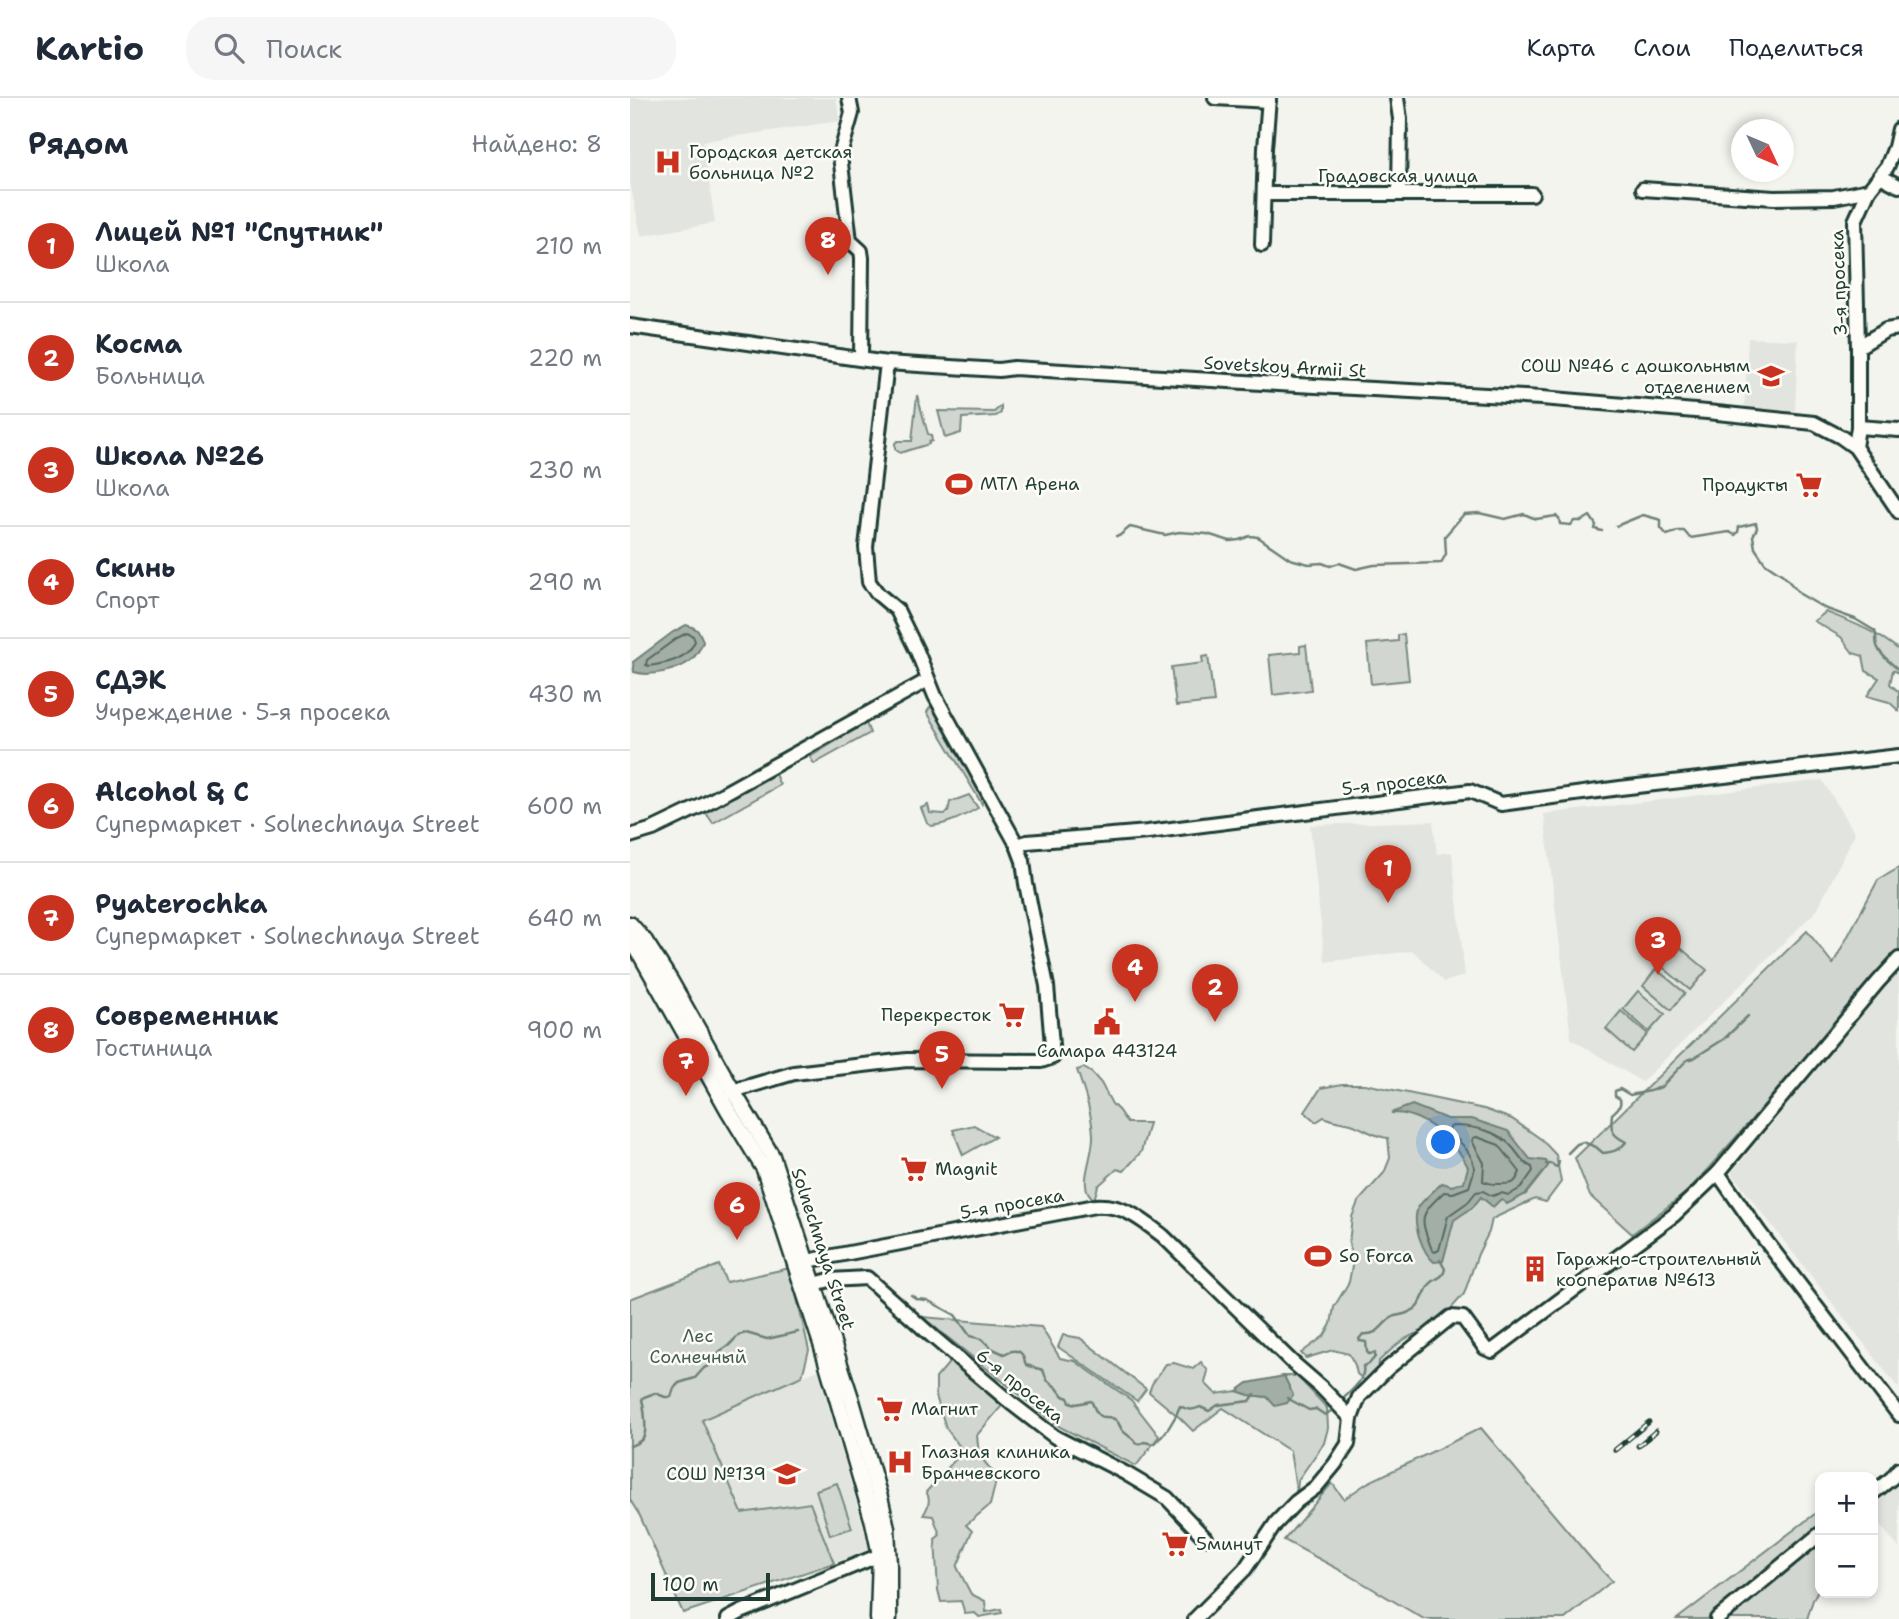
<!DOCTYPE html>
<html lang="ru">
<meta charset="utf-8">
<style>
:root{--surface:#fff;--page:#f6f6f7;--text:#1f2937;--muted:#747a83;--line:#e0e1e3;--accent:#c8321e}
body{margin:0;font-family:"Shantell Sans",sans-serif;background:var(--page);color:var(--text)}
.controls{position:absolute;right:21px;bottom:21px;display:grid;overflow:hidden;border-radius:14px;box-shadow:0 4px 10px #0003}
.controls button{width:63px;height:63px;display:grid;place-items:center;padding:0;border:0;border-bottom:2px solid var(--line);background:var(--surface);color:var(--text);font:35px sans-serif}
.compass{position:absolute;left:1101px;top:21px;width:63px;height:63px;border-radius:50%;background:var(--surface);box-shadow:0 4px 10px #0003;rotate:134deg}
.scale{position:absolute;left:21px;bottom:18px;width:119px;box-sizing:border-box;padding-left:7px;border:4px solid #1f3d34;border-top:0;font-size:19px;line-height:24px;white-space:nowrap;color:#1f3d34;-webkit-text-stroke:5px #fdfcf7;paint-order:stroke}
.you{position:absolute;left:814px;top:1045px;width:24px;height:24px;margin:-18px;border:5px solid #fff;border-radius:50%;background:#1a73e8;box-shadow:0 0 0 10px #1a73e833}
.badge{display:grid;place-items:center;width:46px;height:46px;border-radius:50%;background:var(--accent);color:#fff;font-size:23px;font-weight:700}
.pin{position:absolute;translate:-50% -58px;filter:drop-shadow(0 2px 4px #0008)}
.pin::after{content:'';position:absolute;top:37px;width:24px;height:21px;background:inherit;clip-path:polygon(0 0,100% 0,50% 100%)}
.list{margin:0;padding:0;list-style:none}
h2{display:flex;justify-content:space-between;align-items:center;height:91px;margin:0;padding:0 28px;font-size:30px}
h2 small{font-size:23px;font-weight:400;color:var(--muted)}
.list li{display:grid;grid-template-columns:46px 1fr auto;gap:21px;align-items:center;box-sizing:border-box;height:112px;padding:0 28px;border-top:2px solid var(--line)}
.list b{display:block;font-size:26px;white-space:nowrap}
.list p{margin:0;font-size:23px;white-space:nowrap;color:var(--muted)}
.list em{font-size:23px;font-style:normal;color:var(--muted)}
.icon{flex:none;width:38px;height:38px;fill:none;stroke:currentColor;stroke-width:2;stroke-linecap:round;stroke-linejoin:round}
.map{position:relative;flex:none;width:1269px;height:1521px;overflow:hidden}
header{display:flex;align-items:center;gap:42px;box-sizing:border-box;height:98px;padding:0 35px;background:var(--surface);border-bottom:2px solid var(--line)}
header strong{font-size:33px}
nav{display:flex;gap:38px;margin-inline-start:auto;font-size:24px}
.search{width:490px;height:63px;background:var(--page);display:flex;align-items:center;gap:18px;box-sizing:border-box;padding:0 24px;border-radius:28px;color:var(--muted);font-size:26px}
main{display:flex}
aside{flex:1;background:var(--surface)}
.map>svg:first-child{display:block}
.built{fill:#e2e5df}
.green{fill:#d1d6d1;stroke:#788a82;stroke-width:2}
.water{fill:#a3aea7;stroke:#6e8179;stroke-width:2}
.lines{fill:none;stroke-linecap:round;stroke-linejoin:round}
.shore{stroke:#546a62;stroke-width:2}
.stream{stroke:#6e8179;stroke-width:2.5}
.minor-casing{stroke:#1f3d34;stroke-width:18}
.major-casing{stroke:#1f3d34;stroke-width:19}
.minor{stroke:#fdfcf7;stroke-width:12}
.major{stroke:#fdfcf7;stroke-width:14}
.rail-casing{stroke:#1f3d34;stroke-width:5}
.rail{stroke:#fdfcf7;stroke-width:2.5;stroke-dasharray:8;stroke-linecap:butt}
.labels{text-anchor:middle;dominant-baseline:central;stroke-width:5;stroke-linejoin:round;paint-order:stroke}
.poi-label{font-size:18px;fill:#1f3d34;stroke:#fdfcf7;text-anchor:start}
.street-label{font-size:18px;fill:#1f3d34;stroke:#fdfcf7}
.park-label{font-size:18px;fill:#435c53;stroke:#fdfcf7}
</style>
<header>
<strong>Kartio</strong>
<div class="search"><svg class="icon" aria-label="search" viewBox="0 0 24 24"><circle cx="10" cy="10" r="6"/><path d="M15 15l6 6"/></svg>Поиск</div>
<nav><a>Карта</a><a>Слои</a><a>Поделиться</a></nav>
</header>
<main>
<aside>
<h2>Рядом<small>Найдено: 8</small></h2>
<ul class="list">
<li><span class="badge">1</span><div><b>Лицей №1 &quot;Спутник&quot;</b><p>Школа</p></div><em>210 m</em></li>
<li><span class="badge">2</span><div><b>Косма</b><p>Больница</p></div><em>220 m</em></li>
<li><span class="badge">3</span><div><b>Школа №26</b><p>Школа</p></div><em>230 m</em></li>
<li><span class="badge">4</span><div><b>Скинь</b><p>Спорт</p></div><em>290 m</em></li>
<li><span class="badge">5</span><div><b>СДЭК</b><p>Учреждение · 5-я просека</p></div><em>430 m</em></li>
<li><span class="badge">6</span><div><b>Alcohol &amp; C</b><p>Супермаркет · Solnechnaya Street</p></div><em>600 m</em></li>
<li><span class="badge">7</span><div><b>Pyaterochka</b><p>Супермаркет · Solnechnaya Street</p></div><em>640 m</em></li>
<li><span class="badge">8</span><div><b>Современник</b><p>Гостиница</p></div><em>900 m</em></li>
</ul>
</aside>
<div class="map">
<svg width="1269" height="1521" viewBox="0 0 1269 1521">
<rect width="100%" height="100%" fill="#f4f4ef"/>
<filter id="ink" filterUnits="userSpaceOnUse"><feTurbulence type="fractalNoise" baseFrequency=".0143" numOctaves="2"/><feDisplacementMap in="SourceGraphic" scale="14" xChannelSelector="R" yChannelSelector="G"/><feConvolveMatrix kernelMatrix="1 2 1 2 8 2 1 2 1" color-interpolation-filters="sRGB"/></filter>
<g filter="url(#ink)">
<!-- built -->
<g class="built">
<path d="M0,0H206L210,23L73,43L85,125L11,138L0,85Z"/>
<path d="M1118,240L1168,242L1165,318L1114,315Z"/>
<path d="M1192,682L1225,735L1187,812L1012,984L941,941L914,716Z"/>
<path d="M803,723L807,756L822,754L835,878L814,884L783,853L695,864L680,727Z"/>
<path d="M1269,872V1291L1101,1075Z"/>
<path d="M188,1272L240,1451L204,1465L180,1406L113,1415L72,1321Z"/>
<path d="M1269,1378V1450L1243,1419V1412Z"/>
</g>
<!-- green -->
<g class="green">
<path d="M287,297L298,336L301,337L302,343L299,344V346L270,355L265,351V345L268,343H282Z"/>
<path d="M371,308V315L366,318L332,320L331,335L315,340L308,313L364,314Z"/>
<path d="M1196,514C1221,524 1248,534 1269,552V575L1263,572L1260,586L1269,594V613L1259,604L1237,598L1249,580L1236,573L1233,558L1223,555L1211,539L1184,523Z"/>
<path d="M774,536L779,582L741,586L737,546L768,543V537Z"/>
<path d="M676,547L681,592L643,597L639,557L670,554V548Z"/>
<path d="M578,558L584,604L546,608L541,569L573,565L572,559Z"/>
<path d="M301,608L354,700L352,706L297,614Z"/>
<path d="M236,625L240,635L184,666L180,659Z"/>
<path d="M144,674L150,687L83,725L76,715L79,710Z"/>
<path d="M339,697L348,710C332,719 319,726 301,728L297,725L291,710L298,707L300,715L315,716L318,714L320,704Z"/>
<path d="M1269,770V854L1257,863L1117,1027L1058,1093L1002,1136L960,1098L945,1060L1177,833L1203,866L1248,782Z"/>
<path d="M1047,847L1077,872L1060,892L1030,867Z"/>
<path d="M1026,871L1055,895L1041,912L1013,888Z"/>
<path d="M1008,893L1035,916L1019,934L993,911Z"/>
<path d="M991,913L1018,936L1002,954L976,931Z"/>
<path d="M454,970L462,975L471,985L482,1006L489,1013L497,1025H519L511,1054L494,1073L487,1071L468,1088L464,1102C462,1099 458,1096 457,1092C452,1079 464,1054 463,1037C462,1015 454,993 447,972Z"/>
<path d="M712,986H735L854,1011L882,1021L911,1041L926,1057L931,1084L916,1104L905,1101L862,1121L859,1134L848,1156L834,1196L818,1214L809,1229C778,1236 772,1241 749,1263L748,1275L739,1286L727,1276L725,1267L719,1256L703,1252L676,1260L671,1255L694,1238L701,1226L704,1209L719,1184L723,1163L719,1145L722,1119L728,1104L754,1075L760,1060L758,1040C744,1039 734,1030 721,1026C709,1023 706,1025 694,1019L686,1024L675,1014L691,990Z"/>
<path d="M344,1027L365,1039L333,1057L323,1032Z"/>
<path d="M89,1167L96,1184L160,1170L179,1252L172,1278L72,1322L112,1415L180,1405L204,1465L53,1515L10,1418L0,1402V1201Z"/>
<path d="M292,1219L411,1229L430,1260L445,1263L501,1302L529,1338L506,1368L430,1329Z"/>
<path d="M433,1237L450,1240L516,1291L507,1303L428,1249Z"/>
<path d="M323,1260L376,1303L347,1337L349,1357L367,1379L360,1407L336,1427L342,1433L327,1469L341,1496L355,1503L356,1514L371,1511L372,1515L349,1519L345,1515L335,1516L331,1503L311,1504L308,1492L305,1441L310,1437L303,1418L293,1417C298,1410 302,1402 296,1394L333,1353L316,1330L306,1298V1280Z"/>
<path d="M571,1264L578,1273L575,1285L586,1296L607,1293L619,1297L637,1299L662,1297L654,1278H667L697,1310L698,1330L694,1345L668,1382L667,1397L660,1353L593,1310L563,1333L550,1320L519,1294L522,1286L536,1266L544,1265L563,1271Z"/>
<path d="M851,1330L962,1462L982,1483L935,1521H794L721,1478L654,1442L702,1385L714,1401L737,1385Z"/>
<path d="M207,1385L222,1430L200,1437L186,1392Z"/>
<path d="M1190,1412V1430L1078,1521H1047Z"/>
<path d="M1190,1445V1488L1183,1502L1177,1521H1093Z"/>
</g>
<!-- water -->
<g class="water">
<path d="M56,527C67,530 70,533 73,544C70,551 66,558 60,563C47,573 19,579 4,574L3,564L43,534Z"/>
<path d="M782,1007L817,1021H842L878,1033L900,1061L916,1063L918,1068L896,1096L877,1106L871,1101L863,1109L851,1099L843,1109L824,1122L813,1163L804,1164C793,1155 781,1125 788,1110C791,1103 806,1091 812,1085L822,1088L834,1084L838,1069C827,1046 803,1024 778,1017C773,1015 766,1015 761,1015Z"/>
<path d="M654,1278L663,1297L657,1305L645,1308L637,1299L619,1297L607,1293L618,1285Z"/>
</g>
<g class="lines">
<!-- shore -->
<g class="shore">
<path d="M57,535L63,538L65,543C57,562 38,565 19,568L16,567L17,562L47,540Z"/>
<path d="M822,1028C844,1028 868,1032 883,1050C889,1057 893,1066 902,1069L903,1073L891,1090L879,1097L871,1095L862,1098L853,1093L846,1094L838,1104L818,1118L809,1152L805,1154L802,1152C790,1120 788,1118 814,1094L823,1095L839,1089L845,1070C841,1054 831,1044 819,1034V1030Z"/>
<path d="M847,1039L869,1047L890,1074C885,1086 883,1086 871,1086C863,1086 860,1086 853,1083L854,1065L842,1043L843,1040Z"/>
</g>
<!-- stream -->
<g class="stream">
<path d="M986,428L1013,417L1031,422V430L1037,437L1048,433H1054L1060,440L1099,434L1105,437L1108,434L1109,429L1126,425L1127,430L1123,438L1125,450L1135,465L1153,477L1170,496L1194,510L1225,521L1245,533C1247,538 1245,545 1248,550C1251,558 1262,566 1269,572"/>
<path d="M486,438H489L500,429L535,437L549,434L577,436L600,443L609,442L620,438L628,439L660,461L679,466L692,465L700,468L709,465L726,471L744,467L811,465L816,456L815,438L834,416L849,415L875,421L894,416L906,421L926,418L929,420L930,426L941,427L944,423H952L960,418L966,427L965,431L972,433"/>
<path d="M938,1055L947,1046L953,1044L966,1049L973,1055C983,1054 990,1052 996,1044C982,1037 980,1033 982,1016C986,1012 992,1009 990,1001L985,998V993L990,991L1000,997L1020,993L1031,989L1057,962L1064,960L1094,941L1118,918"/>
<path d="M916,1066H922L925,1069L928,1068L929,1063"/>
<path d="M281,1197L287,1201L297,1202L325,1217L340,1238L352,1241L361,1250L374,1256C382,1252 390,1250 394,1260C395,1262 394,1264 396,1266C398,1269 409,1270 413,1272L417,1282L427,1290L433,1298L438,1300L440,1304L446,1306L461,1303C464,1307 465,1315 470,1318C473,1320 478,1318 482,1320C490,1323 488,1327 493,1333C497,1338 502,1338 506,1345L510,1346L514,1344L524,1346C535,1337 545,1322 550,1308C558,1312 562,1313 570,1309L579,1313L588,1307L620,1303L625,1296"/>
<path d="M657,1300L679,1312L686,1311L695,1317L701,1313"/>
<path d="M710,1304C720,1293 736,1283 733,1268L739,1266L745,1259V1255L739,1256L737,1254L736,1244L730,1243L729,1241L733,1236C751,1238 752,1223 765,1218C773,1216 779,1216 786,1210C793,1203 794,1194 800,1186C806,1179 813,1181 815,1171L810,1162"/>
<path d="M0,1348C5,1346 12,1344 14,1338C17,1332 14,1308 12,1302L14,1299L25,1295L35,1299H41L44,1290L49,1285L65,1280L74,1270L79,1268L90,1253L98,1248L109,1237L116,1235L137,1241L168,1234"/>
</g>
<!-- minor casing -->
<g class="minor-casing">
<g id="minor">
<path d="M219,0L222,15L210,57L220,143L231,153L232,160L231,260"/>
<path d="M585,0L639,3"/>
<path d="M767,0L770,21L769,96"/>
<path d="M1250,78L1269,88"/>
<path d="M1013,91L1144,100L1204,99L1239,92"/>
<path d="M634,96H902"/>
<path d="M632,147L635,50L639,0"/>
<path d="M0,228L257,265L369,272L384,270L648,286L912,300L1077,314L1184,325L1211,339L1225,349L1269,414"/>
<path d="M1228,249L1256,232L1269,230"/>
<path d="M1228,329L1269,332"/>
<path d="M1225,349L1228,329V249L1225,123L1239,92L1257,69L1265,49L1269,31"/>
<path d="M0,738L23,731L73,707L298,582"/>
<path d="M387,747L397,744L518,734L840,693L871,706L990,690L1269,658"/>
<path d="M103,993L164,975L277,962L411,963L423,959L417,888L396,786L393,763L387,747L305,598L287,553L267,512L248,496L239,484L236,449L257,265"/>
<path d="M1088,1075L1129,1134L1269,1317"/>
<path d="M177,1163L465,1108C493,1106 511,1121 533,1138L661,1263L691,1289L721,1320"/>
<path d="M184,1186L200,1182L237,1180L303,1239L381,1305L425,1339L495,1375L537,1400L575,1440"/>
<path d="M1243,1395L1262,1380L1269,1371"/>
<path d="M98,1521L111,1514L250,1457"/>
<path d="M565,1521L615,1471L646,1425L666,1404L686,1389L705,1366L718,1346L721,1320L729,1299L758,1270L821,1219L833,1220L855,1250L862,1253L1044,1117L1088,1075L1248,884L1269,861"/>
<path d="M1087,1521L1190,1436"/>
</g>
</g>
<!-- major casing -->
<g class="major-casing">
<g id="major">
<path d="M0,826L15,843L40,882L103,993L142,1058L222,1303L251,1403L257,1430L259,1468V1521"/>
<path d="M0,842L5,847L98,1012L134,1071L192,1249L243,1424L250,1457L248,1521"/>
</g>
</g>
<!-- minor -->
<use href="#minor" class="minor"/>
<!-- major -->
<use href="#major" class="major"/>
<!-- rail casing -->
<g class="rail-casing">
<g id="rail">
<path d="M1008,1348L1026,1333"/>
<path d="M985,1352L1019,1324"/>
</g>
</g>
<!-- rail -->
<use href="#rail" class="rail"/>
</g>
</g>
<!-- icons -->
<defs>
<g id="hospital-bare" transform="scale(2.1)"><path d="M-5-5h3v3.5h4V-5h3V5h-3V1.5h-4V5h-3Z" fill="#c8321e" stroke="#fdfcf7" stroke-width="2.5" paint-order="stroke"/></g>
<g id="school-bare" transform="scale(2.1)"><path d="M0-5L7-2L0 1L-7-2ZM-4 1L0 2.5L4 1V4Q0 6-4 4Z" fill="#c8321e" stroke="#fdfcf7" stroke-width="2.5" paint-order="stroke"/></g>
<g id="stadium-bare" transform="scale(2.1)"><path d="M0-5a6.5 5 0 1 0 0 10a6.5 5 0 1 0 0-10ZM-3.5-1.8h7v3.6h-7Z" fill="#c8321e" stroke="#fdfcf7" stroke-width="2.5" paint-order="stroke"/></g>
<g id="supermarket-bare" transform="scale(2.1)"><path d="M-6-5.5h2.5l.6 2H6L4.5 2H-2.5L-4.4-4H-6ZM-1.5 3.2a1.3 1.3 0 1 0 .1 0ZM3 3.2a1.3 1.3 0 1 0 .1 0Z" fill="#c8321e" stroke="#fdfcf7" stroke-width="2.5" paint-order="stroke"/></g>
<g id="civic-bare" transform="scale(2.1)"><path d="M-.6-6.5H3V-4.5H.6V-3L4-1V1h2V6H-6V1h2V-1L-.6-3ZM-1.2 2.5V6h2.4V2.5Z" fill="#c8321e" stroke="#fdfcf7" stroke-width="2.5" paint-order="stroke"/></g>
<g id="building-bare" transform="scale(2.1)"><path d="M-4-6H4V6H1V3H-1V6H-4ZM-2.5-4.3h1.7v1.8h-1.7ZM.8-4.3h1.7v1.8H.8ZM-2.5-1h1.7V.8h-1.7ZM.8-1h1.7V.8H.8Z" fill="#c8321e" stroke="#fdfcf7" stroke-width="2.5" paint-order="stroke"/></g>
</defs>
<g fill-rule="evenodd">
<use href="#hospital-bare" x="38" y="64"/>
<use href="#school-bare" x="1141" y="278"/>
<use href="#stadium-bare" x="329" y="386"/>
<use href="#supermarket-bare" x="1179" y="387"/>
<use href="#supermarket-bare" x="382" y="917"/>
<use href="#civic-bare" x="477" y="924"/>
<use href="#supermarket-bare" x="284" y="1071"/>
<use href="#stadium-bare" x="688" y="1158"/>
<use href="#building-bare" x="905" y="1171"/>
<use href="#supermarket-bare" x="260" y="1311"/>
<use href="#hospital-bare" x="270" y="1364"/>
<use href="#school-bare" x="157" y="1376"/>
<use href="#supermarket-bare" x="545" y="1446"/>
</g>
<g class="labels">
<!-- poi labels -->
<g class="poi-label">
<text x="59" y="54">Городская детская<tspan x="59" dy="21">больница №2</tspan></text>
<text x="1120" y="268" text-anchor="end">СОШ №46 с дошкольным<tspan x="1120" dy="21">отделением</tspan></text>
<text x="350" y="386">МТЛ Арена</text>
<text x="1158" y="387" text-anchor="end">Продукты</text>
<text x="361" y="917" text-anchor="end">Перекресток</text>
<text x="477" y="953" text-anchor="middle">Самара 443124</text>
<text x="305" y="1071">Magnit</text>
<text x="709" y="1158">So Forca</text>
<text x="926" y="1161">Гаражно-строительный<tspan x="926" dy="21">кооператив №613</tspan></text>
<text x="281" y="1311">Магнит</text>
<text x="291" y="1354">Глазная клиника<tspan x="291" dy="21">Бранчевского</tspan></text>
<text x="136" y="1376" text-anchor="end">СОШ №139</text>
<text x="566" y="1446">5минут</text>
</g>
<!-- street labels -->
<g class="street-label">
<text x="768" y="78">Градовская улица</text>
<text transform="translate(1209 185) rotate(-92)">3-я просека</text>
<text transform="translate(655 269) rotate(3)">Sovetskoy Armii St</text>
<text transform="translate(764 685) rotate(-7)">5-я просека</text>
<text transform="translate(382 1106) rotate(-10)">5-я просека</text>
<text transform="translate(193 1151) rotate(72)">Solnechnaya Street</text>
<text transform="translate(390 1288) rotate(39)">6-я просека</text>
</g>
<!-- park labels -->
<g class="park-label">
<text x="68" y="1238">Лес<tspan x="68" dy="21">Солнечный</tspan></text>
</g>
</g>
</svg>
<div class="controls">
<button>+</button>
<button>−</button>
</div>
<svg class="compass" viewBox="-18 -18 36 36"><path d="M0-13l5 13h-10z" fill="#e53935"/><path d="M0 13l5-13h-10z" fill="#747a83"/></svg>
<div class="scale">100 m</div>
<div class="you"></div>
<div class="pin badge" style="left:758px;top:805px">1</div>
<div class="pin badge" style="left:585px;top:924px">2</div>
<div class="pin badge" style="left:1028px;top:877px">3</div>
<div class="pin badge" style="left:505px;top:904px">4</div>
<div class="pin badge" style="left:312px;top:991px">5</div>
<div class="pin badge" style="left:107px;top:1142px">6</div>
<div class="pin badge" style="left:56px;top:998px">7</div>
<div class="pin badge" style="left:198px;top:177px">8</div>
</div>
</main>
